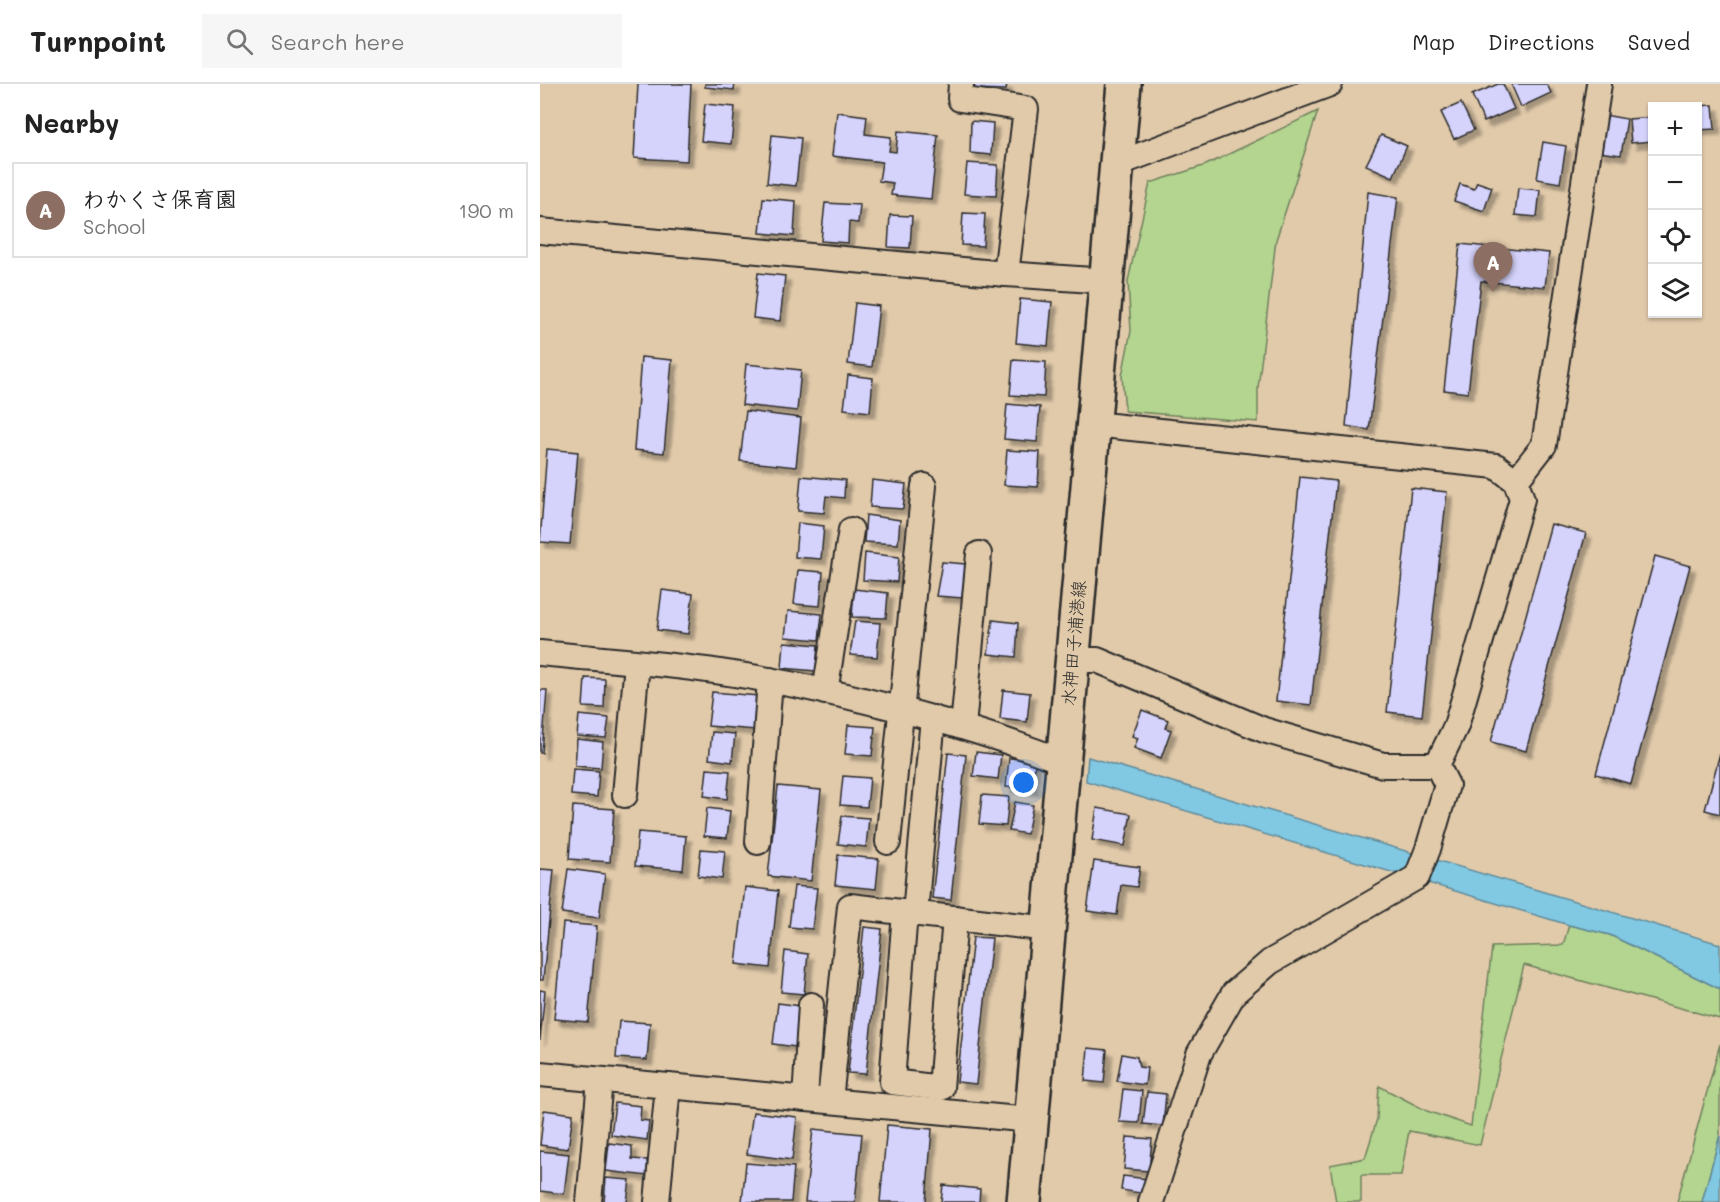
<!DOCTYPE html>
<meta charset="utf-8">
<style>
:root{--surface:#fff;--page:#f6f6f6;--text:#222;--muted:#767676;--line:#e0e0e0;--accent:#d93025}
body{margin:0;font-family:Mali,"Klee One",sans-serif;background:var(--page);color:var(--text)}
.controls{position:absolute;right:18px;top:18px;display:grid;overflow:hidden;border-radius:0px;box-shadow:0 2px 4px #0004}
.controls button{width:54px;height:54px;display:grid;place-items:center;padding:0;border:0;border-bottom:2px solid var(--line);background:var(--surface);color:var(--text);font:30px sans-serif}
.you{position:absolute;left:484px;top:699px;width:21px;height:21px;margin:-15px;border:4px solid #fff;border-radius:50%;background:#1a73e8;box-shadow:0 0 0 9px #1a73e833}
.badge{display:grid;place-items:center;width:39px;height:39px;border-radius:50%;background:var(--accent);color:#fff;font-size:20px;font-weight:700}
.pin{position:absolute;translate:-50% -50px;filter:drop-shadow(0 2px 3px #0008)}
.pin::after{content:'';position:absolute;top:32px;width:21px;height:18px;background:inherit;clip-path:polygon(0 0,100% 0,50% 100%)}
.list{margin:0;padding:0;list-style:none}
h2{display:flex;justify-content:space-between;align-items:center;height:78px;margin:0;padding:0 24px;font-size:26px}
h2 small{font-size:20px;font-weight:400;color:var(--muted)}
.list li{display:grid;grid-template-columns:39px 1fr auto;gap:18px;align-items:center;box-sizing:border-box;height:96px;margin:0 12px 12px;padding:0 12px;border:2px solid var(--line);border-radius:0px}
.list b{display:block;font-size:22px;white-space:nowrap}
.list p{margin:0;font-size:20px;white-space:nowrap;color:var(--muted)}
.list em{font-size:20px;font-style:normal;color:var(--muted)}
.icon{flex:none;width:33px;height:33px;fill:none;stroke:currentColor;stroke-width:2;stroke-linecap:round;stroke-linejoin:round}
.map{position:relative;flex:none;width:1180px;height:1118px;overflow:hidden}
header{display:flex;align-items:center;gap:36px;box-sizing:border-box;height:84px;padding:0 30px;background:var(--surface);border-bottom:2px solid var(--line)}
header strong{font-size:28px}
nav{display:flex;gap:33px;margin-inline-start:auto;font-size:21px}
.search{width:420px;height:54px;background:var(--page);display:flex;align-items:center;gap:15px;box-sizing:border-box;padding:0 21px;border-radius:0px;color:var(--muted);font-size:22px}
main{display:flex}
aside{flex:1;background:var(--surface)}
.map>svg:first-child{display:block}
.green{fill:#b3d58f;stroke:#6f805d;stroke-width:1.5}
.water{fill:#81c8e2;stroke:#5f8999;stroke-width:1.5}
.building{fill:#d5d2fb;stroke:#2b2b2b;stroke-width:1.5;filter:url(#shadow)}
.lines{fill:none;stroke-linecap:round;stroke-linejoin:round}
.street-casing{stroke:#2b2b2b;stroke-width:28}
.secondary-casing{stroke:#2b2b2b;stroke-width:38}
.street{stroke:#e1caaa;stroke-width:24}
.secondary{stroke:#e1caaa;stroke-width:33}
.labels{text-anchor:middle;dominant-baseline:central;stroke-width:4.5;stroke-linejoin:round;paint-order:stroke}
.street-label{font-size:18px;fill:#2b2b2b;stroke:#e1caaa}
</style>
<header>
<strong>Turnpoint</strong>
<div class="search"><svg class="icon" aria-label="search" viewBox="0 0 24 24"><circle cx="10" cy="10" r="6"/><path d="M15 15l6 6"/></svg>Search here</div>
<nav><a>Map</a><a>Directions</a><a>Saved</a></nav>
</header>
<main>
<aside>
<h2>Nearby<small></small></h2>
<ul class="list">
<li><span class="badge" style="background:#8d6e63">A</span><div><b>わかくさ保育園</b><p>School</p></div><em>190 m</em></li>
</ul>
</aside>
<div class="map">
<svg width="1180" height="1118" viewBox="0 0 1180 1118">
<defs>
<filter id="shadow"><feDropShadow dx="5.5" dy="5.5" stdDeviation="1.5" flood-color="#0004"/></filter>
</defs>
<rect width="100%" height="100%" fill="#e1caaa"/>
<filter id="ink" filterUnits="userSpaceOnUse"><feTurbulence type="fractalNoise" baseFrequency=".0167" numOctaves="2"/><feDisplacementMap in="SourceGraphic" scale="12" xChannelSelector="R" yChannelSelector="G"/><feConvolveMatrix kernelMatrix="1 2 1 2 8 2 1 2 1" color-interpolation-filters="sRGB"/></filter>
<g filter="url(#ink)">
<!-- green -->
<g class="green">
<path d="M778,27L736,156L718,304V338L585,327L582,292L591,247L588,197L610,99L666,81Z"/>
<path d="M1029,841L1070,851L1180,905V935L984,881L940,1061L869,1047L861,1091H821V1118H796L790,1081L825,1074L837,1035L839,1002L887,1027L931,1042L952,863L1023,861Z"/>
<path d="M1180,960V1051L1162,1118H1137Z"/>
</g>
<!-- water -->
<g class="water">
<path d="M548,673L1180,860V905L1070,851L1029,841L546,697Z"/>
<path d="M1180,1051V1118H1162Z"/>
</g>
<!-- building -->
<g class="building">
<path d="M98,0H151L147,77L94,74Z"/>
<path d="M165,0H195L194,6L165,3Z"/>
<path d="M435,0H467L466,6L434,5Z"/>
<path d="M958,0H963L974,25L944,38L932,11Z"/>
<path d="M971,0H1007L1011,9L981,23Z"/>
<path d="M921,19L934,46L914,55L901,28Z"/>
<path d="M165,20L195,23L191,60L161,57Z"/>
<path d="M1173,21L1175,45L1158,46L1157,22Z"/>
<path d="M297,28L327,32L325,50L351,53L349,67L356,68L358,47L398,51L391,115L351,111L353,99L339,97L342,78L292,72Z"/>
<path d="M1064,31L1087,35L1081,71L1058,68Z"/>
<path d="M1112,33V57L1091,59L1089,35Z"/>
<path d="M431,37L453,39L451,71L430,69Z"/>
<path d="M232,51L261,54L256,102L227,99Z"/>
<path d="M841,51L867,62L853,93L826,81Z"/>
<path d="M1003,58L1026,62L1020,99L997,95Z"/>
<path d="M427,79L458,81L456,112L424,110Z"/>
<path d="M937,98L952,103L944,127L914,117L920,100L934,105Z"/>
<path d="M978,104L1000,106L997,133L975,131Z"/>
<path d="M828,108L858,113L829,346L806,342Z"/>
<path d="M223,114L256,117L254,152L220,149Z"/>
<path d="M285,119L320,121L318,139L309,138L308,159L281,157Z"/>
<path d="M423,129L445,130L443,162L421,161Z"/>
<path d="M350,131L372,132L370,164L348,163Z"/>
<path d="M920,160L1009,169L1005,203L941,197L928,309L904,306Z"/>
<path d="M218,189L245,192L240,237L213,234Z"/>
<path d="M480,215L512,218L508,262L476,259Z"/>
<path d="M315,219L339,222L332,283L308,280Z"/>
<path d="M101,273L132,276L124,369L94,366Z"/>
<path d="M473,276L506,278L504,313L470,311Z"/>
<path d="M206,280L261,286L257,327L202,321Z"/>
<path d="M308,291L333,294L330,328L304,325Z"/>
<path d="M467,320L500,323L497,358L464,355Z"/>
<path d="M206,327L261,334L256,383L200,377Z"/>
<path d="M7,365L38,368L30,460L0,458Z"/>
<path d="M467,366L500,368L498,403L464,401Z"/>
<path d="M261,392L305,396L304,414L286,412L284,429L258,427Z"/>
<path d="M760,393L796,397L771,621L736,617Z"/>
<path d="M332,396L366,400L363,425L330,423Z"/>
<path d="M871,404L907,408L882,632L847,628Z"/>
<path d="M326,431L360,436L358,460L324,458Z"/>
<path d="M258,439L284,442L281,475L255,473Z"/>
<path d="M1011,440L1046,449L986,667L951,658Z"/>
<path d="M325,469L359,473L357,498L323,496Z"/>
<path d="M1115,472L1150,482L1091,700L1056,690Z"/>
<path d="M402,478L426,480L423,514L396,512Z"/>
<path d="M258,486L283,488L280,522L254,520Z"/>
<path d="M314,505L348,509L346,534L312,533Z"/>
<path d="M122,506L153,510L148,550L117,546Z"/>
<path d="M248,527L282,530L279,556L245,553Z"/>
<path d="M453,536L478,539L476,573L448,570Z"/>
<path d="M315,537L340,539L337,573L310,571Z"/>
<path d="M244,558L278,561L276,587L242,584Z"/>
<path d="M45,594L65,595L64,624L43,623Z"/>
<path d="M0,606H7L2,669H0Z"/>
<path d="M463,606L490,609L487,638L460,635Z"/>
<path d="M172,608L219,612L216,646L168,642Z"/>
<path d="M602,626L628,636L625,644L631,646L621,674L594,664L598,654L592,652Z"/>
<path d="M39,631L69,634L66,654L37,652Z"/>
<path d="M308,641L335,643L332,672L305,670Z"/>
<path d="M172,648L195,650L192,678L169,675Z"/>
<path d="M37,655L63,658L61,684L35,682Z"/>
<path d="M436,668L461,671L458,695L433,692Z"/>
<path d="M408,669L426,671L411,816L392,814Z"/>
<path d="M1180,669V730L1165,726Z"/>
<path d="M469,674L495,677L493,706L466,703Z"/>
<path d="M33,685L59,687L57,713L31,711Z"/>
<path d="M167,685L190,687L187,715L164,712Z"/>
<path d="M303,692L330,694L327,723L300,721Z"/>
<path d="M238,702L281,706L271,797L228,792Z"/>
<path d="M442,711L469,713L466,742L439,740Z"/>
<path d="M475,718L493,721L487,750L469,747Z"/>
<path d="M33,722L74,725L70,778L29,775Z"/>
<path d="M167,724L190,727L187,754L164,752Z"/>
<path d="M557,724L591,730L585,762L552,756Z"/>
<path d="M302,732L329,734L326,763L298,760Z"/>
<path d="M98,748L146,752L143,786L95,782Z"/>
<path d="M161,765L185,767L182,795L158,792Z"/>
<path d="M298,771L339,775L336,805L295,801Z"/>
<path d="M554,777L600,783L597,803L581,801L577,831L547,827Z"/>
<path d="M0,785L14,786L3,896H0Z"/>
<path d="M28,785L65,790L59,834L22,829Z"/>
<path d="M254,802L277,804L272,845L249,843Z"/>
<path d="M205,803L238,807L230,884L196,880Z"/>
<path d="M23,839L57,842L48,938L14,935Z"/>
<path d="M324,843L342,845L326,990L308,989Z"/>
<path d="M433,853L452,854L436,1000L417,998Z"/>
<path d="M245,867L268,870L264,910L241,908Z"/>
<path d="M0,906L5,907L0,956Z"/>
<path d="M238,919L261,922L256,963L233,960Z"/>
<path d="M79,937L110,939L107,976L76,974Z"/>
<path d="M548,964L567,966L564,999L545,997Z"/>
<path d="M582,970L597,973L599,983L607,984L605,1001L577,997Z"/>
<path d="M583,1005L602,1007L599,1039L579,1038Z"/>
<path d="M607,1008L626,1010L623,1042L603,1040Z"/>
<path d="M75,1019L101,1022L100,1036L109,1037L107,1056L71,1051Z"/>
<path d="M4,1026L33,1030L28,1065L0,1061Z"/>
<path d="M213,1028L257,1033L252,1076L207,1070Z"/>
<path d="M347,1041L392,1045L386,1118H340Z"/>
<path d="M273,1045L322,1050L315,1118H265Z"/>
<path d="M587,1053L612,1055L609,1087L584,1085Z"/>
<path d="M69,1059L92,1062V1075L107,1076L108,1092L66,1087Z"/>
<path d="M0,1067L29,1070L24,1110L0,1107Z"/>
<path d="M206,1079L254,1083L251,1118H202Z"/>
<path d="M583,1092L608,1095L606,1110L581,1106Z"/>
<path d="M66,1094L90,1096L87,1118H64Z"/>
<path d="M403,1101L440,1105L439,1118H401Z"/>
</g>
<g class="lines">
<!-- street casing -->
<g class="street-casing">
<g id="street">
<path d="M421,0L420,15L486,25L466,190"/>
<path d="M577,80L790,0"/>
<path d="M0,147L466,190L567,197"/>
<path d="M976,397L1004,361L1059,0"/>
<path d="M0,569C60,575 121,579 181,588C255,599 330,616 402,637C443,649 483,661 523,678"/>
<path d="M532,576H557L724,646L843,681H897L916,642L982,415L976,397L956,382L553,340"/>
<path d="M285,608L311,446"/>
<path d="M423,643L439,470"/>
<path d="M85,711L97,579"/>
<path d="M218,758L230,596"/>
<path d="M348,758L384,402"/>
<path d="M365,828L352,998L401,1004L415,834"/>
<path d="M375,829L393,634"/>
<path d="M0,990L491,1036"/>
<path d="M265,1015L271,921"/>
<path d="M290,1017L310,822L509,845"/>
<path d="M49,1118L60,996"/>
<path d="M117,1118L128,1002"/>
<path d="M611,1118L659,970L694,909L730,878L877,793L888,765L907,701L897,681"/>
</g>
</g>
<!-- secondary casing -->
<g class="secondary-casing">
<path id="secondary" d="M484,1118L584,0"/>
</g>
<!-- street -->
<use href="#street" class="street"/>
<!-- secondary -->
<use href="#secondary" class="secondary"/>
</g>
</g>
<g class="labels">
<!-- street labels -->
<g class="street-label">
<text transform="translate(533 559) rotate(-85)">水神田子浦港線</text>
</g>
</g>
</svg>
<div class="controls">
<button>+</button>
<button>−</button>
<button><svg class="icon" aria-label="locate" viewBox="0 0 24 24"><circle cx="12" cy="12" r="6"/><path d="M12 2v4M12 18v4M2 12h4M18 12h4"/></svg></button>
<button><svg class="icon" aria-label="layers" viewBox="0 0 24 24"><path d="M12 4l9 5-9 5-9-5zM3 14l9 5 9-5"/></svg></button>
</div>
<div class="you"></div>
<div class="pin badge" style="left:953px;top:208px;background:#8d6e63">A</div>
</div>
</main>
